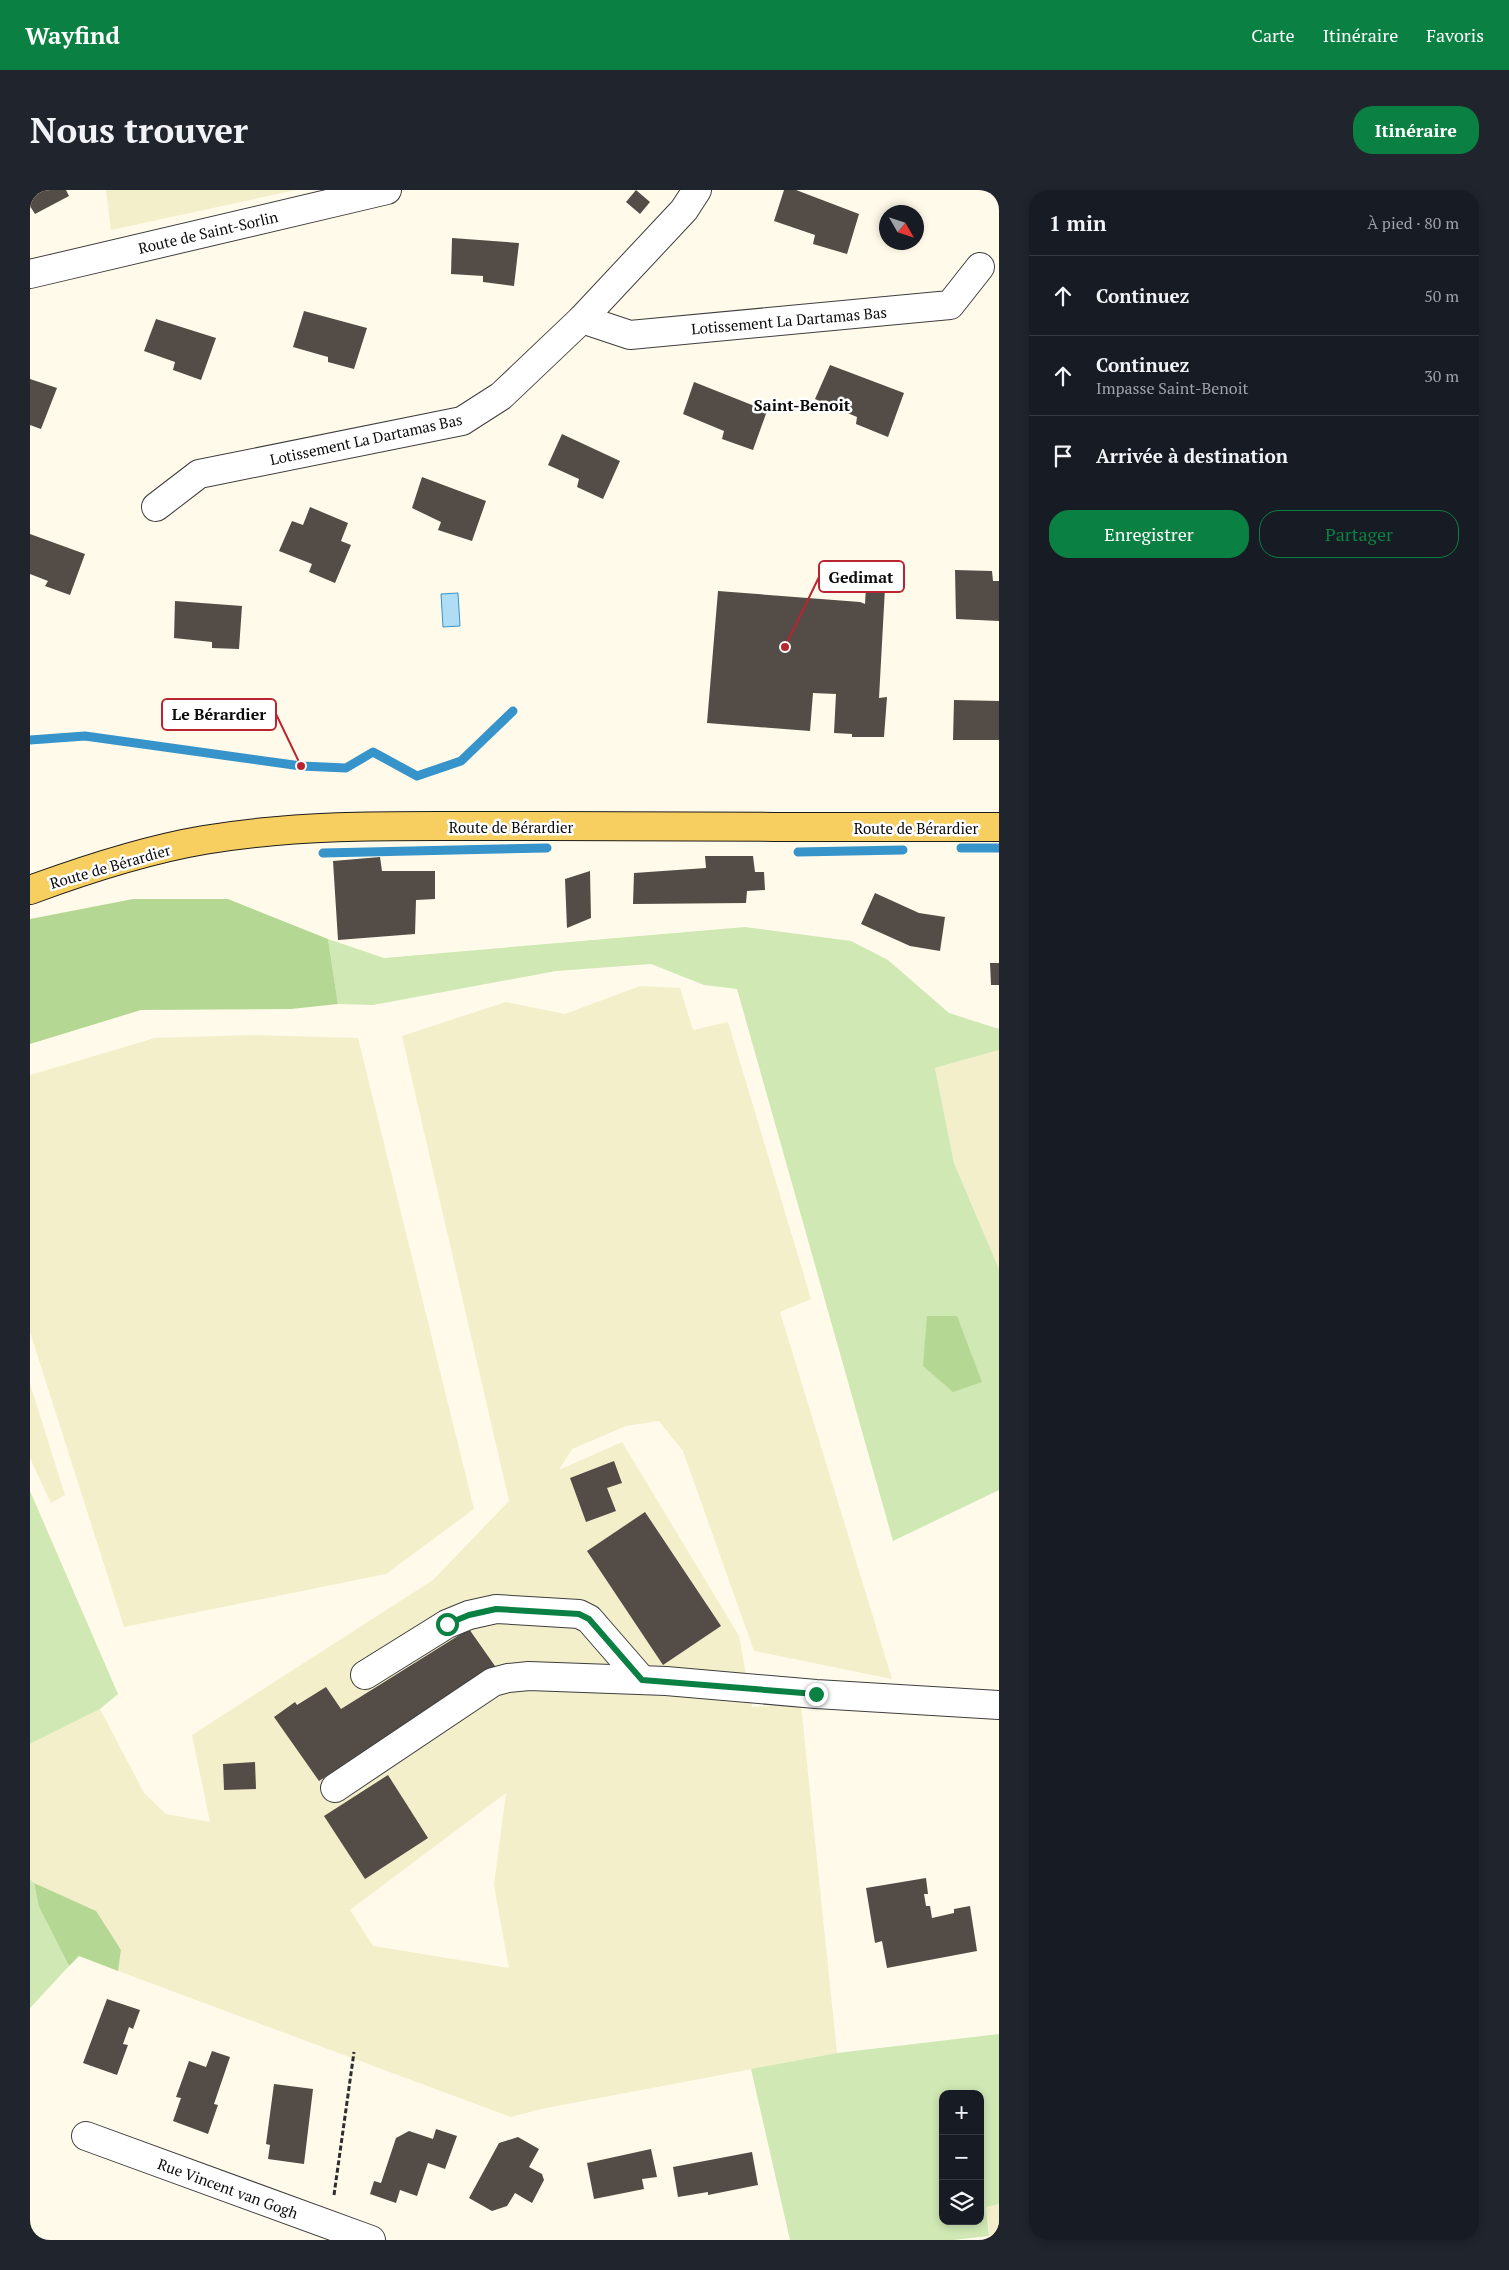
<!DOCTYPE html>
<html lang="fr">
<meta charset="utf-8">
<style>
:root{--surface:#171b24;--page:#20242c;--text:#f1f3f6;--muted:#9ea1a6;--line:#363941;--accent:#0b8043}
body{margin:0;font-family:"PT Serif",serif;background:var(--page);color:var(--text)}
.controls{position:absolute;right:15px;bottom:15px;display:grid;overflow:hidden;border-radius:10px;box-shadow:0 2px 8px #0003}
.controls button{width:45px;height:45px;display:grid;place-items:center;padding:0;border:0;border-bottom:1px solid var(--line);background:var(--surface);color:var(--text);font:25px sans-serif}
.compass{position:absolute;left:849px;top:15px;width:45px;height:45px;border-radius:50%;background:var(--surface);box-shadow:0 2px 8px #0003;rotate:129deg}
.stop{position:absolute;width:15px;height:15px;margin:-11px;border:4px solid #0b8043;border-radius:50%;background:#fff}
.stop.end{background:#0b8043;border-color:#fff;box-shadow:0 1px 5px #0008}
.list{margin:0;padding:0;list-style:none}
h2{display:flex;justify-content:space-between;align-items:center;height:65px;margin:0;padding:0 20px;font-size:21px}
h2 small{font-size:16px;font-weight:400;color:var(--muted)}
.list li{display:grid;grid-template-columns:32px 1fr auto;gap:15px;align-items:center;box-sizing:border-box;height:80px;padding:0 20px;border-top:1px solid var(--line)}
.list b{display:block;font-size:19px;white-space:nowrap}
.list p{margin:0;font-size:16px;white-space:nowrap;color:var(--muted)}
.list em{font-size:16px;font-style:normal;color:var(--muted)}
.actions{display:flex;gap:10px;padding:15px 20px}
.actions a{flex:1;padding:11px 0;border:1px solid var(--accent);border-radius:20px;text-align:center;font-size:18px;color:var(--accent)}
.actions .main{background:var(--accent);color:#fff}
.icon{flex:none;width:28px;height:28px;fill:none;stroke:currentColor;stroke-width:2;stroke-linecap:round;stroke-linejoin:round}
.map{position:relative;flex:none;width:969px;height:2050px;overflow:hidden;border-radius:20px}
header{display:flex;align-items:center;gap:30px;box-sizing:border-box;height:70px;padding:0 25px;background:var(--accent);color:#fff}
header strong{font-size:24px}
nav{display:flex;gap:28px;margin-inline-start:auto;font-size:18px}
.intro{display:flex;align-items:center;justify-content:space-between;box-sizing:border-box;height:120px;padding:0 30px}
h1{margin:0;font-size:35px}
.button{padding:12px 22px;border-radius:20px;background:var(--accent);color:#fff;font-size:18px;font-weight:700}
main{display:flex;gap:30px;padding:0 30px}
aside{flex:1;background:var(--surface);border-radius:20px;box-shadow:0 2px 8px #0003}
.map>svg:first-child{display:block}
.farmland{fill:#f3efca;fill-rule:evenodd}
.green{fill:#d0e8b4;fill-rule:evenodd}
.forest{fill:#b4d893}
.water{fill:#aeddf5;stroke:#3694cb}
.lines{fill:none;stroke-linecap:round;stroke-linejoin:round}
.stream{stroke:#3694cb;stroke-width:9}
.building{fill:#534c47}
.minor-casing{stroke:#3e3e3e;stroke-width:30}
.major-casing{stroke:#1c1c1c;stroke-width:30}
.path{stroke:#2d2d2d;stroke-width:3;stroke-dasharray:5 2.5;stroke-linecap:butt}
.minor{stroke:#fff;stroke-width:28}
.major{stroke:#f7ce60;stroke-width:28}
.route{stroke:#0b8043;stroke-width:6}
.labels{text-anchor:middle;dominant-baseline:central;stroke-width:5;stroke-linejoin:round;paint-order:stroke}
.street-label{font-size:15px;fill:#0b0b0b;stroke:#fff}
.neighbourhood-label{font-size:16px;font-weight:bold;fill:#0b0b0b;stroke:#fff}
.leader{fill:none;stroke:#b82530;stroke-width:2}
.callout-dot{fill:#b82530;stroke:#fff;stroke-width:2}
.callout{fill:#fff;stroke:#b82530;stroke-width:2}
.callout-label{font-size:16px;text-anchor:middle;font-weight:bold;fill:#0b0b0b}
</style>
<header>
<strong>Wayfind</strong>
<nav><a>Carte</a><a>Itinéraire</a><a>Favoris</a></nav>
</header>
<div class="intro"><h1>Nous trouver</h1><a class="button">Itinéraire</a></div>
<main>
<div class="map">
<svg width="969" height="2050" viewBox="0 0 969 2050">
<rect width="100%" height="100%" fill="#fffae9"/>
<!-- farmland -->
<g class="farmland">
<path d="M76,0H266L81,40Z"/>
<path d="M610,796L650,798L663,840L698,832L781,1109L750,1122L862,1489L724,1461L653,1261L629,1231L596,1236L542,1259L529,1280L592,1252L709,1446L722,1517L771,1515L807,1863L511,1919L481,1927L88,1781L91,1760L30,1706L4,1693L0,1689V1554L70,1519L114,1603L136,1624L180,1632L162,1545L403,1390L479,1311L372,846L476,812L535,824ZM476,1603L464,1695L479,1778L343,1756L320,1720Z"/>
<path d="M221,845L328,848L444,1319L356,1384L94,1437L0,1142V885L125,848Z"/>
<path d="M969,860V1079L924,973L905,878Z"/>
<path d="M0,1194L35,1305L21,1313L0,1268Z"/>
<path d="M969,2014V2050H960L956,2016Z"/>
</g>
<!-- green -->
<g class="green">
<path d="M715,737L821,751L858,770L919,823L969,839V860L905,878L924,973L969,1079V1300L863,1351L707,799L674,795L621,774L526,781L343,815L308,814L298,749L354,768Z"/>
<path d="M0,1301L88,1504L70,1519L0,1554Z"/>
<path d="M0,1689L4,1693L9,1717L39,1776L0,1818Z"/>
<path d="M969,1844V2014L956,2017L959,2046L923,2050H760L721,1879L807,1863ZM913,1904H950V2031H913Z"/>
</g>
<!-- forest -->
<g class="forest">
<path d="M103,709H198L298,749L308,814L261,819L111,820L0,854V729Z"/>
<path d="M897,1126H927L952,1192L923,1202L893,1176Z"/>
<path d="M4,1693L66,1721L91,1760L88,1781L49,1766L39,1776L9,1717Z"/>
</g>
<!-- water -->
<path class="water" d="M428,403L430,436L413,437L411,404Z"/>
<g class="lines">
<!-- stream -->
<g class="stream">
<path d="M0,550L55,546L271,576L316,578L343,562L387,586L431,571L483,521"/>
<path d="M931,658H969"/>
<path d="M768,662L873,660"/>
<path d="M293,663L517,658"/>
</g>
</g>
<!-- building -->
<g class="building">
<path d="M0,0H36L39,6L5,24L0,16Z"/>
<path d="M606,0L620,12L610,24L596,12Z"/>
<path d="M754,0H766L829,24L817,64L783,54L785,45L744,31Z"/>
<path d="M422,48L489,53L484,96L453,92V86L421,84Z"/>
<path d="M274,121L337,138L324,179L298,172V167L263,157Z"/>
<path d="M126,129L186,148L171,190L143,180L145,172L114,161Z"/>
<path d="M800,175L874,203L858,247L826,234L827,227L785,209Z"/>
<path d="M0,189L27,198L11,239L0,235Z"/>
<path d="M664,192L737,221L723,260L692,249L694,241L653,224Z"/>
<path d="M532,244L590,271L573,309L547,297L549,289L518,275Z"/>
<path d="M392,287L456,311L442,351L408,340L411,332L382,318Z"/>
<path d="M280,317L318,333L311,351L321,355L305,393L279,382L282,374L249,361L262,331L273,335Z"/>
<path d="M0,344L55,364L40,405L15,396L18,391L0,384Z"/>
<path d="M925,380L962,381L963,391H969V431L926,429Z"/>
<path d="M836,397L855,398L849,508L857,507L854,547H822V544L804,543L806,504L783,503L780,541L677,533L688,401L830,412L835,414Z"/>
<path d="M145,411L212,416L209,459L182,458V452L144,448Z"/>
<path d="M924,510L969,511V550H923Z"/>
<path d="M675,666H723L725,682H734L735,700L717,701L716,713L603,714L604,683L676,678Z"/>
<path d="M350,667L352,681H405V709L386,710L385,744L308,750L303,671Z"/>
<path d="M560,681L561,728L537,738L535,689Z"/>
<path d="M845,703L889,723L915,727L910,761L880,756L831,734Z"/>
<path d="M960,773H969V795H961Z"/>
<path d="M584,1271L592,1293L577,1298L586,1321L556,1332L540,1288Z"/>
<path d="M615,1322L691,1436L633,1475L557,1361Z"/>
<path d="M439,1439L465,1476L289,1591L244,1527L265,1512L267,1515L296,1497L311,1519Z"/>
<path d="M225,1572L226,1599L194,1600L193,1574Z"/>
<path d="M358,1585L398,1648L335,1689L294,1626Z"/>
<path d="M896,1688L898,1704H894L896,1716H900L902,1728L924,1723V1719L940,1716L947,1761L857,1778L852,1751L845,1753L836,1698Z"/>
<path d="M77,1809L110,1820L103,1839L99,1837L93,1854L98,1855L87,1885L53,1873Z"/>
<path d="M182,1861L200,1867L184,1914L188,1915L178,1944L143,1931L151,1908L146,1907L159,1871L176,1877Z"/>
<path d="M244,1894L283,1899L274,1974L238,1969L240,1955L236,1954Z"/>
<path d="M406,1939L427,1946L415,1979L398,1973L387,2006L370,2000L366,2013L340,2004L344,1991L351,1993L366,1948L379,1941L403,1949Z"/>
<path d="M488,1947L509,1959L499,1977L512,1984L514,1990L502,2013L485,2003L477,2016L462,2021L439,2008L469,1953Z"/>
<path d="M621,1959L627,1987L612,1989L614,1999L564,2009L557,1973Z"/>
<path d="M722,1962L728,1995L678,2005V2002L648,2007L643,1977Z"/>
</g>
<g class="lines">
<!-- minor casing -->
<g class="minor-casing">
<g id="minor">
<path d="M667,0L654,20L552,129L600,145L920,115L950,77"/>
<path d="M0,84L357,0"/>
<path d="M126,317L169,284L432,231L471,206L552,129"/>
<path d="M335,1485L417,1434L439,1425L466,1419L549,1424L559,1429L612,1490"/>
<path d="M305,1598L463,1492L478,1488L499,1486L636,1491L786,1504L969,1515"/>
<path d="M56,1946L341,2050"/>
</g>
</g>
<!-- major casing -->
<g class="major-casing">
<path id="major" d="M0,700C57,679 115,660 174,650C287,631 403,637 517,636C668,636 818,638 969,637"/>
</g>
<!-- path -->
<path class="path" d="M304,2005L324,1862"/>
<!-- minor -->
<use href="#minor" class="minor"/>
<!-- major -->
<use href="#major" class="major"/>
</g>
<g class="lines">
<!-- route -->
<path class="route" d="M417,1434L439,1425L466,1419L549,1424L559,1429L612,1490L786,1504"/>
</g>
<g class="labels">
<!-- street labels -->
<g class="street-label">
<text transform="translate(178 42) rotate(-13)">Route de Saint-Sorlin</text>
<text transform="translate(759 130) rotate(-5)">Lotissement La Dartamas Bas</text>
<text transform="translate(336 249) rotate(-12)">Lotissement La Dartamas Bas</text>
<text x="481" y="637">Route de Bérardier</text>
<text x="886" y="638">Route de Bérardier</text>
<text transform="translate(80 676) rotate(-16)">Route de Bérardier</text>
<text transform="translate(198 1998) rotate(20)">Rue Vincent van Gogh</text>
</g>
<!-- neighbourhood labels -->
<g class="neighbourhood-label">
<text x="772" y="215">Saint-Benoit</text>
</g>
</g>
<!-- callouts -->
<path class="leader" d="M755 457L789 387M271 576L246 524"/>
<g class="callout-dot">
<circle cx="755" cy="457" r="5"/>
<circle cx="271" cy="576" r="5"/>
</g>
<g class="callout">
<rect x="789" y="371" width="85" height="31" rx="5"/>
<rect x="132" y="509" width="114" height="31" rx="5"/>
</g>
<g class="callout-label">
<text x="831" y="393">Gedimat</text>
<text x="189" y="530">Le Bérardier</text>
</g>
</svg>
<div class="controls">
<button>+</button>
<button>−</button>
<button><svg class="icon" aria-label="layers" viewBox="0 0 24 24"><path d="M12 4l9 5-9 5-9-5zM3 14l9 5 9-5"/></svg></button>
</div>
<svg class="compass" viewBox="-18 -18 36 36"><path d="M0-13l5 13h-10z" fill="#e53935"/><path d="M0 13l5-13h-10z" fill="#9ea1a6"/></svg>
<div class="stop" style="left:417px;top:1434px"></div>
<div class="stop end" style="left:786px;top:1504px"></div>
</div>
<aside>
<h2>1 min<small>À pied · 80 m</small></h2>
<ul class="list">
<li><svg class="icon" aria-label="ahead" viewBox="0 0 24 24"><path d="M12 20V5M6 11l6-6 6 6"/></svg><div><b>Continuez</b></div><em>50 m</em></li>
<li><svg class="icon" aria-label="ahead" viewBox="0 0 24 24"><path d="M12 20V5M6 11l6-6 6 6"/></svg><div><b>Continuez</b><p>Impasse Saint-Benoit</p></div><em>30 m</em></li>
<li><svg class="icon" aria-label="arrive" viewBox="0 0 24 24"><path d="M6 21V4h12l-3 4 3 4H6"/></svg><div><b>Arrivée à destination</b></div></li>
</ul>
<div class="actions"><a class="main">Enregistrer</a><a>Partager</a></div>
</aside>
</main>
